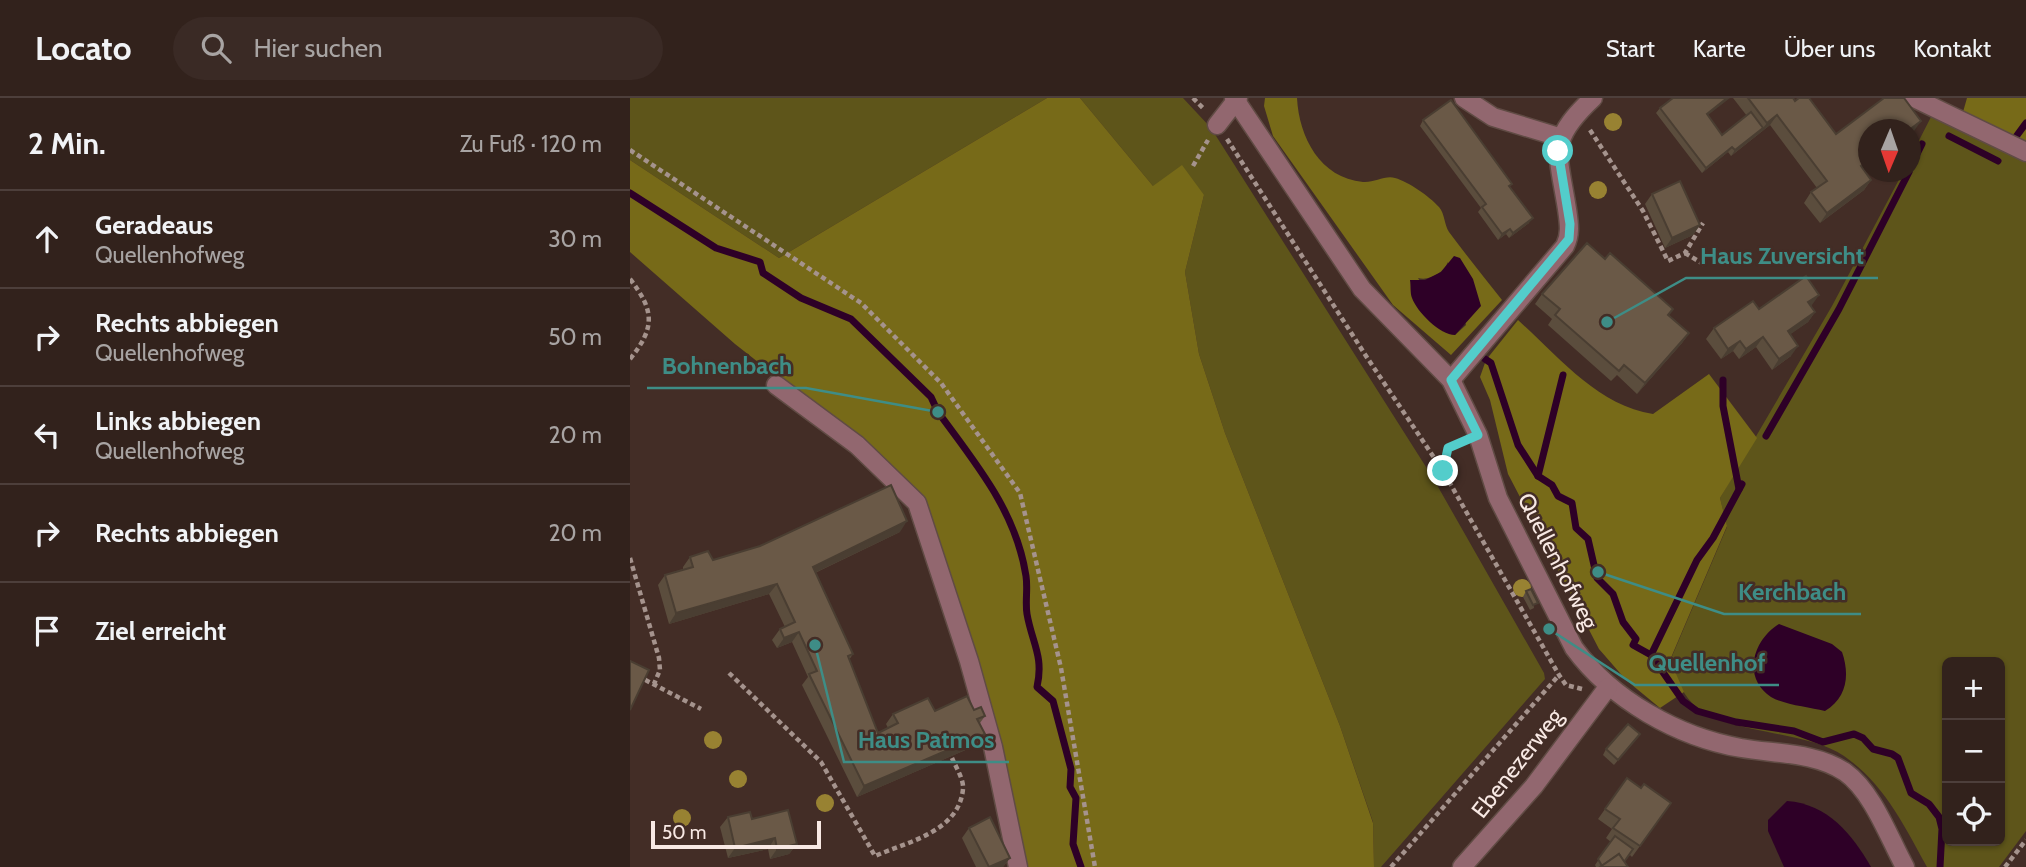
<!DOCTYPE html>
<html lang="de">
<meta charset="utf-8">
<style>
:root{--surface:#32221c;--page:#3a2a25;--text:#f1f3f6;--muted:#a8a4a3;--line:#4d3f3b}
body{margin:0;font-family:Cabin,sans-serif;background:var(--page);color:var(--text)}
.controls{position:absolute;right:21px;bottom:21px;display:grid;overflow:hidden;border-radius:10px;box-shadow:0 2px 5px #0004}
.controls button{width:63px;height:63px;display:grid;place-items:center;padding:0;border:0;border-bottom:2px solid var(--line);background:var(--surface);color:var(--text);font:35px sans-serif}
.compass{position:absolute;left:1228px;top:21px;width:63px;height:63px;border-radius:50%;background:var(--surface);box-shadow:0 2px 5px #0004;rotate:182deg}
.scale{position:absolute;left:21px;bottom:18px;width:170px;box-sizing:border-box;padding-left:7px;border:4px solid #f8e9e4;border-top:0;font-size:19px;line-height:24px;white-space:nowrap;color:#f8e9e4;-webkit-text-stroke:5px #432d26;paint-order:stroke}
.stop{position:absolute;width:21px;height:21px;margin:-16px;border:5px solid #53cdcb;border-radius:50%;background:#fff}
.stop.end{background:#53cdcb;border-color:#fff;box-shadow:0 2px 7px #0008}
.list{margin:0;padding:0;list-style:none}
h2{display:flex;justify-content:space-between;align-items:center;height:91px;margin:0;padding:0 28px;font-size:30px}
h2 small{font-size:23px;font-weight:400;color:var(--muted)}
.list li{display:grid;grid-template-columns:46px 1fr auto;gap:21px;align-items:center;box-sizing:border-box;height:98px;padding:0 28px;border-top:2px solid var(--line)}
.list b{display:block;font-size:26px;white-space:nowrap}
.list p{margin:0;font-size:23px;white-space:nowrap;color:var(--muted)}
.list em{font-size:23px;font-style:normal;color:var(--muted)}
.icon{flex:none;width:38px;height:38px;fill:none;stroke:currentColor;stroke-width:2;stroke-linecap:round;stroke-linejoin:round}
.map{position:relative;flex:none;width:1396px;height:769px;overflow:hidden}
header{display:flex;align-items:center;gap:42px;box-sizing:border-box;height:98px;padding:0 35px;background:var(--surface);border-bottom:2px solid var(--line)}
header strong{font-size:33px}
nav{display:flex;gap:38px;margin-inline-start:auto;font-size:24px}
.search{width:490px;height:63px;background:var(--page);display:flex;align-items:center;gap:18px;box-sizing:border-box;padding:0 24px;border-radius:38px;color:var(--muted);font-size:26px}
main{display:flex}
aside{flex:1;background:var(--surface)}
.map>svg:first-child{display:block}
.green{fill:#5e551a;fill-rule:evenodd}
.forest{fill:#776a18;fill-rule:evenodd}
.water{fill:#2e0027}
.lines{fill:none;stroke-linecap:round;stroke-linejoin:round}
.stream{stroke:#2e0027;stroke-width:7}
.minor-casing{stroke:#604b44;stroke-width:21}
.path{stroke:#a5938d;stroke-width:4.5;stroke-dasharray:5 3.5;stroke-linecap:butt}
.minor{stroke:#92676f;stroke-width:18}
.tree{fill:#988232}
.wall{fill:#5b4d3d}
.shaded-wall{fill:#4a3e32}
.building{fill:#6a5947;stroke:#4a3e32;stroke-width:2}
.route{stroke:#53cdcb;stroke-width:9}
.labels{text-anchor:middle;dominant-baseline:central;stroke-width:5;stroke-linejoin:round;paint-order:stroke}
.street-label{font-size:23px;fill:#f8e9e4;stroke:#432d26}
.leader{fill:none;stroke:#3e8d86;stroke-width:2.5}
.callout-dot{fill:#3e8d86;stroke:#432d26;stroke-width:2.5}
.callout-label{font-size:24px;text-anchor:middle;font-weight:bold;fill:#3e8d86;stroke:#432d26;stroke-width:5;stroke-linejoin:round;paint-order:stroke}
</style>
<header>
<strong>Locato</strong>
<div class="search"><svg class="icon" aria-label="search" viewBox="0 0 24 24"><circle cx="10" cy="10" r="6"/><path d="M15 15l6 6"/></svg>Hier suchen</div>
<nav><a>Start</a><a>Karte</a><a>Über uns</a><a>Kontakt</a></nav>
</header>
<main>
<aside>
<h2>2 Min.<small>Zu Fuß · 120 m</small></h2>
<ul class="list">
<li><svg class="icon" aria-label="ahead" viewBox="0 0 24 24"><path d="M12 20V5M6 11l6-6 6 6"/></svg><div><b>Geradeaus</b><p>Quellenhofweg</p></div><em>30 m</em></li>
<li><svg class="icon" aria-label="right" viewBox="0 0 24 24"><path d="M7 20v-9h11M14 6l5 5-5 5"/></svg><div><b>Rechts abbiegen</b><p>Quellenhofweg</p></div><em>50 m</em></li>
<li><svg class="icon" aria-label="left" viewBox="0 0 24 24"><path d="M17 20v-9H6M10 6l-5 5 5 5"/></svg><div><b>Links abbiegen</b><p>Quellenhofweg</p></div><em>20 m</em></li>
<li><svg class="icon" aria-label="right" viewBox="0 0 24 24"><path d="M7 20v-9h11M14 6l5 5-5 5"/></svg><div><b>Rechts abbiegen</b></div><em>20 m</em></li>
<li><svg class="icon" aria-label="arrive" viewBox="0 0 24 24"><path d="M6 21V4h12l-3 4 3 4H6"/></svg><div><b>Ziel erreicht</b></div></li>
</ul>
</aside>
<div class="map">
<svg width="1396" height="769" viewBox="0 0 1396 769">
<rect width="100%" height="100%" fill="#432d26"/>
<!-- green -->
<g class="green">
<path d="M0,0H417L149,160L0,62Z"/>
<path d="M450,0H553L581,30L803,380L914,575L915,581L751,769H744L743,724L710,628L595,335L569,256L555,174L574,97L523,88Z"/>
<path d="M1301,19L1396,63V733L1369,769H1297C1274,727 1254,686 1214,658C1175,631 1092,637 1062,605C1051,594 1046,577 1040,563L1097,429L1090,400L1202,208L1273,74H1280L1281,58ZM1317,564H1370V743H1317Z"/>
</g>
<!-- forest -->
<g class="forest">
<path d="M417,0H450L523,88L552,67L574,97L555,174L569,256L595,335L710,628L743,725L744,769H386L363,670L294,430L236,349L105,246L0,154V62L149,160Z"/>
<path d="M635,0H667C669,39 690,80 733,84C744,85 755,77 765,80C779,84 799,98 809,109C815,116 814,126 819,134C836,157 854,179 872,202L821,257L763,207L643,38L634,8ZM818,164L836,227L825,237L788,180C800,183 813,175 818,164Z"/>
<path d="M1337,0H1396V45L1333,14Z"/>
<path d="M888,222C929,259 967,307 1023,316L1079,276L1127,340L1090,400L1097,428L1040,562L1054,594L1030,610L996,582L969,551L878,376L860,302L850,279L856,262Z"/>
</g>
<!-- water -->
<g class="water">
<path d="M824,158L830,160L843,181L851,208L825,237C810,237 787,214 782,200C780,195 781,188 780,182H795L811,174Z"/>
<path d="M1149,526L1202,546L1212,554C1220,577 1217,600 1195,613C1179,609 1155,607 1141,599C1111,579 1124,541 1149,526Z"/>
<path d="M1157,703C1198,706 1222,736 1241,769H1154L1138,733V722Z"/>
</g>
<g class="lines">
<!-- stream -->
<g class="stream">
<path d="M1319,38L1368,63"/>
<path d="M1385,40L1396,25"/>
<path d="M1280,70L1292,46"/>
<path d="M0,95L86,150L130,164L133,175L171,200L221,221L301,299L308,314C346,366 386,413 396,478C398,491 395,504 397,516C402,545 414,558 407,589L423,603L441,671L440,689L446,700L443,746L451,769"/>
<path d="M855,261L861,265L888,347L908,378L922,387L928,398L942,405L946,430L958,441L967,480L983,496L993,524L1006,541L1003,547L1021,557L1053,603L1067,613L1106,624L1164,633L1193,644L1224,636L1233,640L1243,651L1262,656L1268,660L1281,695L1299,706L1309,719L1312,731L1310,769"/>
<path d="M1093,282V308L1109,391"/>
<path d="M1136,338L1209,211L1279,74"/>
<path d="M908,378L933,277"/>
<path d="M1021,557L1067,462L1083,440L1112,386"/>
</g>
<!-- minor casing -->
<g class="minor-casing">
<g id="minor">
<path d="M604,0L732,191L821,282L848,337L868,400L944,550C982,602 1048,639 1111,650C1145,656 1185,654 1215,674C1243,694 1259,740 1275,769"/>
<path d="M834,0L863,19L929,39"/>
<path d="M1284,0L1396,54"/>
<path d="M587,27L608,0"/>
<path d="M821,282L935,148C941,136 939,125 937,111C928,54 917,43 963,0"/>
<path d="M146,287L227,347L287,405L339,563L363,649L388,769"/>
<path d="M832,769L904,688L978,589"/>
</g>
</g>
<!-- path -->
<g class="path">
<path d="M563,0L575,12"/>
<path d="M960,32L1013,113L1038,163L1055,155L1073,125"/>
<path d="M597,41L736,258L813,373L929,577L936,587L952,591"/>
<path d="M0,52L231,205L311,285L390,395L431,570L465,769"/>
<path d="M563,68L578,42"/>
<path d="M1055,155L1075,167"/>
<path d="M0,181C24,212 26,229 0,261"/>
<path d="M814,372L818,350L831,344"/>
<path d="M0,460L29,560L30,572L24,586"/>
<path d="M0,574L71,611"/>
<path d="M99,575L191,664L245,758C277,744 329,734 333,691C334,682 326,669 322,660"/>
<path d="M761,769L929,577"/>
<path d="M1375,769L1396,742"/>
</g>
<!-- minor -->
<use href="#minor" class="minor"/>
</g>
<!-- trees -->
<g class="tree">
<circle cx="983" cy="24" r="9"/>
<circle cx="968" cy="92" r="9"/>
<circle cx="892" cy="490" r="9"/>
<circle cx="83" cy="642" r="9"/>
<circle cx="108" cy="681" r="9"/>
<circle cx="195" cy="705" r="9"/>
<circle cx="52" cy="720" r="9"/>
</g>
<!-- wall -->
<g class="wall">
<path d="M1103,0H1163L1165,3L1206,36L1284,33L1233,71L1241,82L1234,92L1190,125L1174,105L1181,94L1187,90L1140,27L1101,58L1098,54L1072,75L1026,15L1030,10L1078,17L1092,37L1117,18Z"/>
<path d="M793,22L880,89L899,125L879,140L876,136L868,142L848,114L851,110L790,28Z"/>
<path d="M1022,96L1070,127L1063,137L1035,150L1015,106Z"/>
<path d="M912,196L1039,217L1059,235L1052,245L1007,296L987,277L981,283L918,227L922,221L905,206Z"/>
<path d="M1182,207L1181,208L1185,214L1178,224L1160,236L1161,258L1142,272L1126,249L1109,261L1103,253L1091,261L1076,241L1084,230L1129,211Z"/>
<path d="M270,434L185,475L223,556L219,562L248,635L258,630L256,626L263,616L305,613L344,612L355,618L350,625L355,636L347,647L227,699L172,587L178,579L162,544L147,550L142,542L150,531L155,529L139,496L39,526L28,487L35,477L53,471V469L60,459L83,462Z"/>
<path d="M901,491L904,510L900,512L893,499L896,493Z"/>
<path d="M1010,636L984,667L973,657L976,651Z"/>
<path d="M997,680L1011,690L1041,705L1002,759L1000,757L994,764L998,769H966L965,767L981,744L976,740L982,731L968,721Z"/>
<path d="M98,719L122,721L167,746L159,756L140,761L138,751L98,760L90,729Z"/>
<path d="M339,730L380,760L373,769H346L332,740Z"/>
</g>
<!-- shaded-wall -->
<g class="shaded-wall">
<path d="M1097,0H1100L1073,21L1077,16Z"/>
<path d="M1147,17L1140,27L1101,58L1105,52L1133,30L1137,25Z"/>
<path d="M1291,23L1284,33L1280,35V32H1279Z"/>
<path d="M1102,49L1098,54L1072,75L1076,70Z"/>
<path d="M1238,62V67L1224,78L1231,68Z"/>
<path d="M1241,82L1234,92L1190,125L1197,115Z"/>
<path d="M903,120L899,125L879,140L883,135Z"/>
<path d="M1070,127L1063,137L1035,150L1042,140Z"/>
<path d="M880,131L876,136L868,142L872,136Z"/>
<path d="M1189,197L1182,207L1171,215L1178,204Z"/>
<path d="M1185,214L1178,224L1151,243L1158,233Z"/>
<path d="M1059,235L1052,245L1007,296L1015,285Z"/>
<path d="M1133,239L1126,249L1109,261L1116,251Z"/>
<path d="M1110,243L1103,253L1091,261L1098,251Z"/>
<path d="M1168,248L1161,258L1142,272L1149,261Z"/>
<path d="M277,423L270,434L176,479L183,469Z"/>
<path d="M147,486L139,496L39,526L46,515Z"/>
<path d="M169,534L162,544L147,550L154,540Z"/>
<path d="M355,636L347,647L227,699L234,688Z"/>
<path d="M145,740L138,751L98,760L105,750Z"/>
<path d="M167,746L159,756L140,761L147,751Z"/>
<path d="M380,760L373,769H360Z"/>
</g>
<!-- building -->
<g class="building">
<path d="M1043,0H1097L1077,16L1092,37L1121,14L1133,30L1105,52L1102,49L1076,70L1030,10Z"/>
<path d="M1118,0H1163L1165,3L1169,0H1179L1206,36L1254,0H1274L1291,23L1279,32H1238V62L1231,68L1241,82L1197,115L1181,94L1197,83L1147,17L1137,25Z"/>
<path d="M821,2L882,86L879,88L903,120L883,135L880,131L872,136L852,109L856,106L793,22Z"/>
<path d="M1050,83L1070,127L1042,140L1022,96Z"/>
<path d="M957,145L975,161L980,155L1043,211L1038,217L1059,235L1015,285L994,267L989,273L925,217L930,211L912,196Z"/>
<path d="M1176,178L1189,197L1178,204L1185,214L1158,233L1168,248L1149,261L1133,239L1116,251L1110,243L1098,251L1084,230L1123,203L1129,211Z"/>
<path d="M261,387L277,423L183,469L223,556L218,558L248,635L268,625L263,616L298,600L305,613L337,598L344,612L351,609L355,618L347,621L355,636L234,688L179,576L187,573L169,534L154,540L150,531L165,524L147,486L46,515L35,477L63,469L60,459L78,453L83,462L130,448Z"/>
<path d="M901,491L908,505L903,507L896,493Z"/>
<path d="M0,563L19,572L0,612Z"/>
<path d="M998,626L1010,636L988,662L976,651Z"/>
<path d="M997,680L1011,690L1014,686L1041,705L1010,748L983,730L990,721L975,711Z"/>
<path d="M158,712L167,746L147,751L145,740L105,750L98,719L120,714L122,721Z"/>
<path d="M360,719L380,760L359,769L339,730Z"/>
<path d="M985,738L1003,751L994,764L989,756L972,768L968,761Z"/>
<path d="M989,756L998,769H970Z"/>
</g>
<g class="lines">
<!-- route -->
<path class="route" d="M813,373L818,350L848,337L821,282L939,141L940,126L928,53"/>
</g>
<g class="labels">
<!-- street labels -->
<g class="street-label">
<text transform="translate(928 463) rotate(63)">Quellenhofweg</text>
<text transform="translate(887 665) rotate(-52)">Ebenezerweg</text>
</g>
</g>
<!-- callouts -->
<path class="leader" d="M977 224L1056 180H1248M308 314L176 290H17M968 474L1094 516H1231M919 531L1005 587H1149M185 547L214 664H379"/>
<g class="callout-dot">
<circle cx="977" cy="224" r="7"/>
<circle cx="308" cy="314" r="7"/>
<circle cx="968" cy="474" r="7"/>
<circle cx="919" cy="531" r="7"/>
<circle cx="185" cy="547" r="7"/>
</g>
<g class="callout-label">
<text x="1152" y="166">Haus Zuversicht</text>
<text x="97" y="276">Bohnenbach</text>
<text x="1162" y="502">Kerchbach</text>
<text x="1077" y="573">Quellenhof</text>
<text x="296" y="650">Haus Patmos</text>
</g>
</svg>
<div class="controls">
<button>+</button>
<button>−</button>
<button><svg class="icon" aria-label="locate" viewBox="0 0 24 24"><circle cx="12" cy="12" r="6"/><path d="M12 2v4M12 18v4M2 12h4M18 12h4"/></svg></button>
</div>
<svg class="compass" viewBox="-18 -18 36 36"><path d="M0-13l5 13h-10z" fill="#e53935"/><path d="M0 13l5-13h-10z" fill="#a8a4a3"/></svg>
<div class="scale">50 m</div>
<div class="stop" style="left:928px;top:53px"></div>
<div class="stop end" style="left:813px;top:373px"></div>
</div>
</main>
